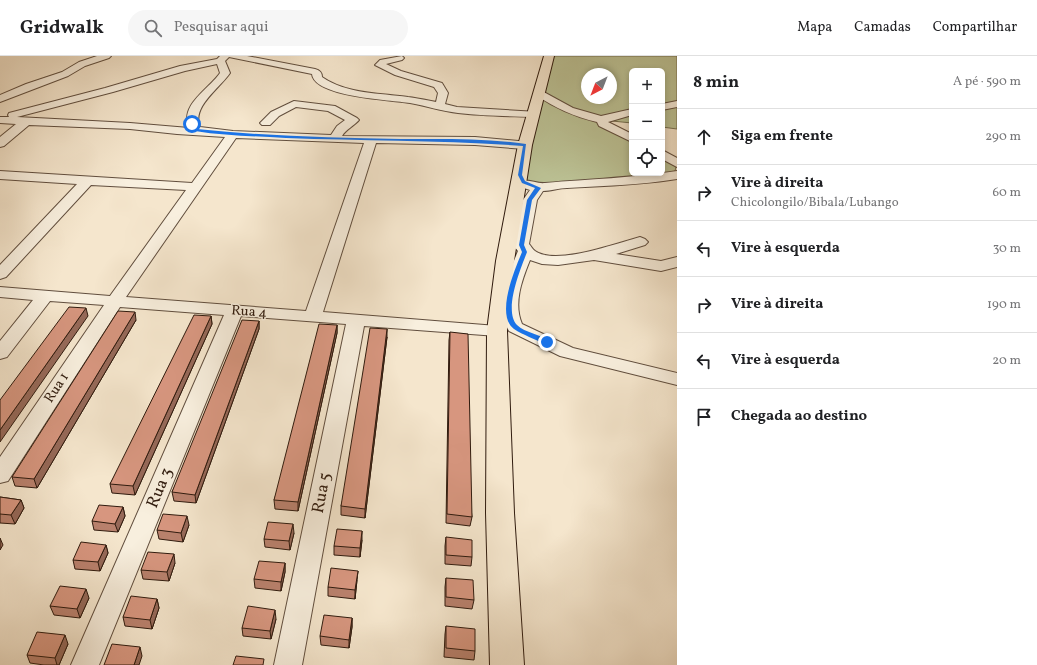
<!DOCTYPE html>
<html lang="pt">
<meta charset="utf-8">
<style>
:root{--surface:#fff;--page:#f6f6f6;--text:#202124;--muted:#757577;--line:#e0e0e0}
body{margin:0;font-family:Vollkorn,serif;background:var(--page);color:var(--text)}
.controls{position:absolute;right:12px;top:12px;display:grid;overflow:hidden;border-radius:6px;box-shadow:0 2px 6px #0003}
.controls button{width:36px;height:36px;display:grid;place-items:center;padding:0;border:0;border-bottom:1px solid var(--line);background:var(--surface);color:var(--text);font:20px sans-serif}
.compass{position:absolute;left:581px;top:12px;width:36px;height:36px;border-radius:50%;background:var(--surface);box-shadow:0 2px 6px #0003;rotate:222deg}
.stop{position:absolute;width:12px;height:12px;margin:-9px;border:3px solid #1a73e8;border-radius:50%;background:#fff}
.stop.end{background:#1a73e8;border-color:#fff;box-shadow:0 1px 4px #0008}
.list{margin:0;padding:0;list-style:none}
h2{display:flex;justify-content:space-between;align-items:center;height:52px;margin:0;padding:0 16px;font-size:17px}
h2 small{font-size:13px;font-weight:400;color:var(--muted)}
.list li{display:grid;grid-template-columns:26px 1fr auto;gap:12px;align-items:center;box-sizing:border-box;height:56px;padding:0 16px;border-top:1px solid var(--line)}
.list b{display:block;font-size:15px;white-space:nowrap}
.list p{margin:0;font-size:13px;white-space:nowrap;color:var(--muted)}
.list em{font-size:13px;font-style:normal;color:var(--muted)}
.icon{flex:none;width:22px;height:22px;fill:none;stroke:currentColor;stroke-width:2;stroke-linecap:round;stroke-linejoin:round}
.map{position:relative;flex:none;width:677px;height:609px;overflow:hidden}
header{display:flex;align-items:center;gap:24px;box-sizing:border-box;height:56px;padding:0 20px;background:var(--surface);border-bottom:1px solid var(--line)}
header strong{font-size:19px}
nav{display:flex;gap:22px;margin-inline-start:auto;font-size:14px}
.search{width:280px;height:36px;background:var(--page);display:flex;align-items:center;gap:10px;box-sizing:border-box;padding:0 14px;border-radius:22px;color:var(--muted);font-size:15px}
main{display:flex}
aside{flex:1;background:var(--surface)}
.map>svg:first-child{display:block}
.green{fill:#bdc497;stroke:#767052;fill-rule:evenodd}
.lines{fill:none;stroke-linecap:round;stroke-linejoin:round}
.minor-casing{stroke:#614e3e;stroke-width:2}
.major-casing{stroke:#301b0e;stroke-width:2}
.minor{fill:#f8efde;fill-rule:evenodd}
.major{fill:#f5e6cd;fill-rule:evenodd}
.wall{fill:#b9816d;stroke:#301b0e}
.shaded-wall{fill:#966959;stroke:#301b0e}
.building{fill:#d7967f;stroke:#301b0e}
.route{fill:#1a73e8}
.labels{text-anchor:middle;dominant-baseline:central;stroke-width:3;stroke-linejoin:round;paint-order:stroke}
.street-label{font-size:14px;fill:#301b0e;stroke:#f8efde}
.near-street-label{font-size:17px;fill:#301b0e;stroke:#f8efde}
</style>
<header>
<strong>Gridwalk</strong>
<div class="search"><svg class="icon" aria-label="search" viewBox="0 0 24 24"><circle cx="10" cy="10" r="6"/><path d="M15 15l6 6"/></svg>Pesquisar aqui</div>
<nav><a>Mapa</a><a>Camadas</a><a>Compartilhar</a></nav>
</header>
<main>
<div class="map">
<svg width="677" height="609" viewBox="0 0 677 609">
<rect width="100%" height="100%" fill="#f5e6cd"/>
<filter id="stains"><feTurbulence type="fractalNoise" baseFrequency=".005" numOctaves="4"/><feColorMatrix values="0 0 0 0 .2 0 0 0 0 .09 0 0 0 0 .02 0 0 0 .5 -.17"/></filter>
<radialGradient id="worn" r=".72"><stop offset=".6" stop-color="#630" stop-opacity="0"/><stop offset="1" stop-color="#630" stop-opacity=".3"/></radialGradient>
<!-- green -->
<path class="green" d="M549,0H677V73L662,71V15H632V67L602,64L632,82V117H662V98L677,107L675,115L659,123L563,129L524,126ZM587,18H611V42H587Z"/>
<g class="lines">
<!-- minor casing -->
<g class="minor-casing">
<g id="minor">
<path d="M97,0H111L109,2L85,10L68,20L0,46V39L26,28L62,16L79,6Z"/>
<path d="M220,0H247L315,13C319,14 322,16 322,21C346,38 380,37 408,41C417,42 426,44 436,46L438,37L434,31L395,19L375,9L380,4L402,0L404,2L402,4L386,8L401,15L442,27L448,37L445,48L457,51L538,56L539,58L538,60L534,61C509,60 483,60 458,57C441,55 427,50 410,47C391,44 314,41 312,18L229,1L225,5L230,17C220,32 191,51 200,71L233,75L331,79L337,70L345,64L328,55L296,51L279,60L270,69H262L260,67L271,56L294,45L335,50L357,62L359,64C354,70 346,73 342,80L475,81L529,86L531,89L529,92L525,93L475,89L376,87L323,256L497,270L503,271L506,275L503,279L497,280L364,270L302,609H274L346,268L241,260L99,609H71L224,259L120,251L8,425L0,427V401L104,249L50,245L7,301L0,303V285L33,244L0,241V231L110,240L186,134L91,129L6,221L0,223V209L77,128L0,123V115L192,127L225,81L177,78L130,73L29,69L4,90L0,91V81L16,68L0,67V61H9L8,59L9,57L105,32L180,10L217,3ZM217,8L220,17C209,33 179,49 189,72L130,67L17,61L113,36L185,15ZM236,82L364,87L306,255L126,241Z"/>
<path d="M540,34L573,52L601,60L632,53V59L608,66L632,78V86L599,70L597,66C575,61 555,52 536,39L535,37Z"/>
<path d="M677,45V51L662,54V48Z"/>
<path d="M662,94L677,102V111L662,103Z"/>
<path d="M677,115V123C640,129 604,130 567,132C559,132 551,135 543,135L537,144L529,188C531,190 533,194 535,195C556,210 617,187 640,181L645,183L648,186L645,189L616,198L661,205L677,201V211L661,215L594,204L558,209L542,208L530,204C522,224 513,247 522,268L573,292L677,317V329L560,300L509,275L502,262L501,243L506,224L518,195L513,189L523,144L530,134L521,131L519,128L521,125C529,123 537,128 545,127C589,123 633,122 677,115Z"/>
</g>
</g>
<!-- major casing -->
<g class="major-casing">
<path id="major" d="M544,0H554L532,89L514,205L507,275L514,457L524,609H490L486,457L487,275L496,205L518,89Z"/>
</g>
<!-- minor -->
<use href="#minor" class="minor"/>
<!-- major -->
<use href="#major" class="major"/>
</g>
<!-- wall -->
<g class="wall">
<path d="M211,260L212,268L135,439L112,437L110,428Z"/>
<path d="M136,264L37,432L15,430L12,421Z"/>
<path d="M259,265V273L196,447L174,445L172,436Z"/>
<path d="M337,269V277L298,455L275,453L274,444Z"/>
<path d="M450,276L472,461L470,470L446,467L449,284Z"/>
<path d="M387,281L365,462L341,459V450Z"/>
<path d="M0,441L21,444L24,452L15,468L0,467Z"/>
<path d="M123,451L125,460L118,476L94,474L92,465Z"/>
<path d="M189,469L183,486L159,483L157,474Z"/>
<path d="M294,477L290,494L265,491L264,483Z"/>
<path d="M446,481L472,501L471,510L445,508V490Z"/>
<path d="M362,484L360,501L334,499V490Z"/>
<path d="M106,489L108,497L100,515L75,513L73,504Z"/>
<path d="M175,507L169,525L143,523L141,514Z"/>
<path d="M285,507V516L281,535L255,532L254,523Z"/>
<path d="M446,522L474,544L472,553L445,550V531Z"/>
<path d="M357,524L355,543L328,540V531Z"/>
<path d="M89,542L80,562L54,559L50,550Z"/>
<path d="M157,543L159,552L152,573L125,570L123,561Z"/>
<path d="M352,562V571L349,592L321,589L320,580Z"/>
<path d="M276,563L271,583L243,580L242,572Z"/>
<path d="M446,570L475,595L474,604L444,601L445,578Z"/>
<path d="M68,588L59,609H44L30,607L27,599Z"/>
</g>
<!-- shaded-wall -->
<g class="shaded-wall">
<path d="M86,252L88,260L0,386V374Z"/>
<path d="M135,256L136,264L37,432L34,423Z"/>
<path d="M211,260L212,268L135,439L133,430Z"/>
<path d="M259,265V273L196,447L195,439Z"/>
<path d="M337,269V277L298,455V446Z"/>
<path d="M387,273V281L365,462V453Z"/>
<path d="M21,444L24,452L15,468L11,459Z"/>
<path d="M123,451L125,460L118,476L115,468Z"/>
<path d="M187,460L189,469L183,486L181,477Z"/>
<path d="M293,468L294,477L290,494L289,485Z"/>
<path d="M362,475V484L360,501V492Z"/>
<path d="M0,482L3,489L0,494Z"/>
<path d="M106,489L108,497L100,515L98,506Z"/>
<path d="M174,498L175,507L169,525L167,516Z"/>
<path d="M285,507V516L281,535V526Z"/>
<path d="M358,515L357,524L355,543V534Z"/>
<path d="M86,533L89,542L80,562L77,553Z"/>
<path d="M157,543L159,552L152,573L150,564Z"/>
<path d="M275,554L276,563L271,583L270,575Z"/>
<path d="M352,562V571L349,592V584Z"/>
<path d="M65,579L68,588L59,609H57L55,602Z"/>
<path d="M140,591L142,600L139,609H134Z"/>
</g>
<!-- building -->
<g class="building">
<path d="M69,251L86,252L0,374V344Z"/>
<path d="M118,255L135,256L34,423L12,421Z"/>
<path d="M194,259L211,260L133,430L110,428Z"/>
<path d="M242,264L259,265L195,439L172,436Z"/>
<path d="M319,268L337,269L298,446L274,444Z"/>
<path d="M370,272L387,273L365,453L341,450Z"/>
<path d="M450,276L468,278L472,461L447,458Z"/>
<path d="M0,441L21,444L11,459L0,458Z"/>
<path d="M99,449L123,451L115,468L92,465Z"/>
<path d="M163,458L187,460L181,477L157,474Z"/>
<path d="M268,466L293,468L289,485L264,483Z"/>
<path d="M337,473L362,475L360,492L334,490Z"/>
<path d="M446,481L472,484V501L446,499Z"/>
<path d="M81,486L106,489L98,506L73,504Z"/>
<path d="M148,496L174,498L167,516L141,514Z"/>
<path d="M259,505L285,507L281,526L254,523Z"/>
<path d="M331,512L358,515L355,534L328,531Z"/>
<path d="M446,522L473,524L474,544L446,541Z"/>
<path d="M60,530L86,533L77,553L50,550Z"/>
<path d="M131,540L157,543L150,564L123,561Z"/>
<path d="M248,550L275,554L270,575L242,572Z"/>
<path d="M324,559L352,562L349,584L320,580Z"/>
<path d="M446,570L475,573V595L446,592Z"/>
<path d="M37,576L65,579L55,602L27,599Z"/>
<path d="M112,588L140,591L134,609H104Z"/>
<path d="M236,600L264,603L263,609H233Z"/>
</g>
<!-- route -->
<path class="route" d="M190,67H193L197,73C265,80 333,82 401,83C443,83 485,82 526,88L522,119L525,125L541,132L532,144L524,189L527,196C521,212 503,254 517,269C525,277 541,278 550,286L545,288C535,283 523,279 514,273C495,259 515,213 522,196L519,189L527,144L535,132L522,127L518,119L523,90C444,84 365,85 286,82C255,80 225,80 195,75Z"/>
<g class="labels">
<!-- street labels -->
<g class="street-label">
<text transform="translate(249 256) rotate(4)">Rua 4</text>
<text transform="translate(57 332) rotate(-57)">Rua 1</text>
</g>
<!-- near-street labels -->
<g class="near-street-label">
<text transform="translate(160 432) rotate(-67)">Rua 3</text>
<text transform="translate(322 437) rotate(-79)">Rua 5</text>
</g>
</g>
<rect width="100%" height="100%" filter="url(#stains)"/>
<rect width="100%" height="100%" fill="url(#worn)"/>
</svg>
<div class="controls">
<button>+</button>
<button>−</button>
<button><svg class="icon" aria-label="locate" viewBox="0 0 24 24"><circle cx="12" cy="12" r="6"/><path d="M12 2v4M12 18v4M2 12h4M18 12h4"/></svg></button>
</div>
<svg class="compass" viewBox="-18 -18 36 36"><path d="M0-13l5 13h-10z" fill="#e53935"/><path d="M0 13l5-13h-10z" fill="#757577"/></svg>
<div class="stop" style="left:192px;top:68px"></div>
<div class="stop end" style="left:547px;top:286px"></div>
</div>
<aside>
<h2>8 min<small>A pé · 590 m</small></h2>
<ul class="list">
<li><svg class="icon" aria-label="ahead" viewBox="0 0 24 24"><path d="M12 20V5M6 11l6-6 6 6"/></svg><div><b>Siga em frente</b></div><em>290 m</em></li>
<li><svg class="icon" aria-label="right" viewBox="0 0 24 24"><path d="M7 20v-9h11M14 6l5 5-5 5"/></svg><div><b>Vire à direita</b><p>Chicolongilo/Bibala/Lubango</p></div><em>60 m</em></li>
<li><svg class="icon" aria-label="left" viewBox="0 0 24 24"><path d="M17 20v-9H6M10 6l-5 5 5 5"/></svg><div><b>Vire à esquerda</b></div><em>30 m</em></li>
<li><svg class="icon" aria-label="right" viewBox="0 0 24 24"><path d="M7 20v-9h11M14 6l5 5-5 5"/></svg><div><b>Vire à direita</b></div><em>190 m</em></li>
<li><svg class="icon" aria-label="left" viewBox="0 0 24 24"><path d="M17 20v-9H6M10 6l-5 5 5 5"/></svg><div><b>Vire à esquerda</b></div><em>20 m</em></li>
<li><svg class="icon" aria-label="arrive" viewBox="0 0 24 24"><path d="M6 21V4h12l-3 4 3 4H6"/></svg><div><b>Chegada ao destino</b></div></li>
</ul>
</aside>
</main>
